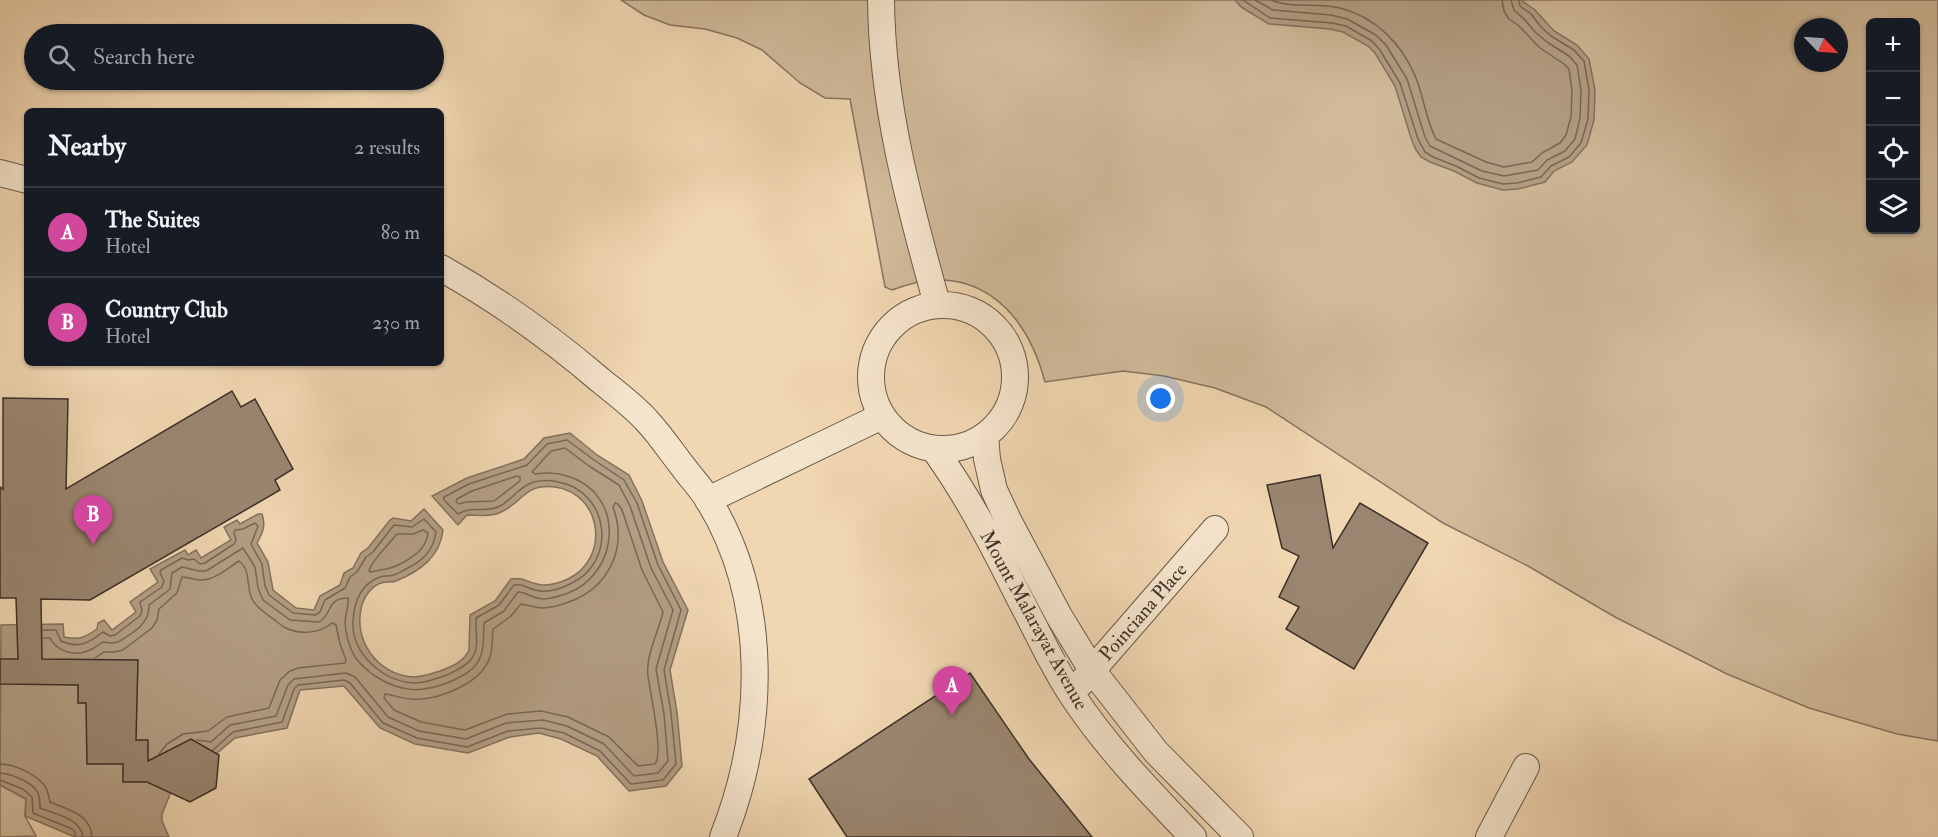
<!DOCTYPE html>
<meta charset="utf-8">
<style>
:root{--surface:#171b24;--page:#20242c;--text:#f1f3f6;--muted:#9ea1a6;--line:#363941;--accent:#c59692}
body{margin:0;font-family:"IM FELL Double Pica",serif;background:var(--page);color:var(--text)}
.controls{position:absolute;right:18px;top:18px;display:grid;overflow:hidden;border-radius:9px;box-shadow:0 2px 4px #0004}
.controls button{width:54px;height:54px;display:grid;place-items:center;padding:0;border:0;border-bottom:2px solid var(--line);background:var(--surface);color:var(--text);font:30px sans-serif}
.compass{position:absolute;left:1794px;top:18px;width:54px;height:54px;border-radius:50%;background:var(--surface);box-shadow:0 2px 4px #0004;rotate:115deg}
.you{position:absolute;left:1161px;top:399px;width:21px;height:21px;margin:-15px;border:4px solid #fff;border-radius:50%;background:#1a73e8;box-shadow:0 0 0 9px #1a73e833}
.badge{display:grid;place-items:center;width:39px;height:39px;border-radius:50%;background:var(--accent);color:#fff;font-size:20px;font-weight:700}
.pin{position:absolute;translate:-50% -50px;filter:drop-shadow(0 2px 3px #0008)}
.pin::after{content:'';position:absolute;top:32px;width:21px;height:18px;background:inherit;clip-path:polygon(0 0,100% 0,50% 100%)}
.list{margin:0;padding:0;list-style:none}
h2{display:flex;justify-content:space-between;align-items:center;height:78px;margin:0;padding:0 24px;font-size:26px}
h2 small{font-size:20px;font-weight:400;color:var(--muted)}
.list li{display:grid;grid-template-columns:39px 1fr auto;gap:18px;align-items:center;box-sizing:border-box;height:90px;padding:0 24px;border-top:2px solid var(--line)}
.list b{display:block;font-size:22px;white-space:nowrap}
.list p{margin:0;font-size:20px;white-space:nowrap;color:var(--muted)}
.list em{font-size:20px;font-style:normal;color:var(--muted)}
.icon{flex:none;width:33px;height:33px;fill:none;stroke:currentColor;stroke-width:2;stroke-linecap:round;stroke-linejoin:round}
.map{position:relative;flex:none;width:1938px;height:837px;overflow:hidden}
.search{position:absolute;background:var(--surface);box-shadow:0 2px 4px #0004;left:24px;top:24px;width:420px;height:66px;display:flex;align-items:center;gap:15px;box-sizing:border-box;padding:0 21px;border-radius:33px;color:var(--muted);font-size:22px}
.panel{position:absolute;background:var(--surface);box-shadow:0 2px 4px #0004;left:24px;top:108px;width:420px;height:258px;border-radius:9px}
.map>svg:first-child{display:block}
.green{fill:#d1ba9a;stroke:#867562;stroke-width:1.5;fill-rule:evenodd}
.water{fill:#b39e83;stroke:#83725f;stroke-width:1.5}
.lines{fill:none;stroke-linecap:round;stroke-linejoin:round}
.shore{stroke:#786756;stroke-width:1.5}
.building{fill:#9a8670;stroke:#3c3029;stroke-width:1.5}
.street-casing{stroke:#695a4b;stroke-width:28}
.street{stroke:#f5e4cc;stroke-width:26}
.labels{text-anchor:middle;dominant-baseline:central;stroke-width:5;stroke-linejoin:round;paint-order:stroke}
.street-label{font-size:20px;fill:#3c3029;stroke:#f5e4cc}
</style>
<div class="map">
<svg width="1938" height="837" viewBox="0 0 1938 837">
<rect width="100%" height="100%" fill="#f0d6b1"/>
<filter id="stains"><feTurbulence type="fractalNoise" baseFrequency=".00333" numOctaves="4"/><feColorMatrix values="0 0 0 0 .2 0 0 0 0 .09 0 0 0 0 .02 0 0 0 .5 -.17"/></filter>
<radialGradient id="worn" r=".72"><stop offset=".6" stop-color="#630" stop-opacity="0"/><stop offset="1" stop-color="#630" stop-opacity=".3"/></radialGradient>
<!-- green -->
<g class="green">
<path d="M621,0H1938V741L1897,734L1809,708L1727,674L1615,617L1528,566L1443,523L1266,407L1215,388L1164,376L1123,371L1045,382C1025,307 972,258 892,290L885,287L850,99L825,98L800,83L762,50L737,38L705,29L670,25L644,15ZM1870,22H1916V230H1870ZM1803,27H1839V63H1803Z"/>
<path d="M0,785L26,799L25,816L36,836L0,837Z"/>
</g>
<!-- water -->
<g class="water">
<path d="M1235,0H1521L1535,10L1554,31L1577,45L1589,59L1595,90L1594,120L1587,145L1572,162L1554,171L1545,182L1518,189L1503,190L1477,183L1454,171L1430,162L1421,157L1416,150L1412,141L1395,86L1375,53L1368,46L1343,32L1330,29L1269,24L1241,7Z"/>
<path d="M570,433L597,455L629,475L642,501L663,562L688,610L670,670L677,712L682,766L666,786L629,791L597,756L561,739L539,733L510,737L468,753L415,744L380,728L344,686L300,690L287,728L235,738L171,792L162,814V821L169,837H75L25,816L26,799L0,785L1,625L63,624L64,637C80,640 84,638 97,629L98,623L104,620L112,630L136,612L130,602L158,582L150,569L185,550L188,555L196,550L201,558L231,540L224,527L237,520L240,524L258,514H262C266,526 263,532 257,543L268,562L273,590L296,608L314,610L320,596L340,585L344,573L353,568L361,553L368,548L390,520L393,518L411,521L424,509L443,530C440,557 420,571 396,581C389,583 394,581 387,582C375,582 365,594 362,605C352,639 377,675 413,677C422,677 431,674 440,671C451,667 464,662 469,650L470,615L495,601L511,579C525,577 526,582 537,584C547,587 559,583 568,579C610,559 603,494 555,487C524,483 522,504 499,513C491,517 477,515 467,515L458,525L432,496L467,478L524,459L544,438Z"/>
</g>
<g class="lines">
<!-- shore -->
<g class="shore">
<path d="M1243,0L1270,18L1332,23L1346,26L1372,41L1380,50L1400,83L1418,139L1425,152L1433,157L1456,166L1479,178L1503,184L1517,183L1541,177L1551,166L1569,157L1581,143L1588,119L1589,90L1584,61L1574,50L1551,36L1541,27L1531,14L1520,6L1519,0"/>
<path d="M1255,0L1273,10L1331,15L1347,19L1376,35L1386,45L1407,79L1425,137L1430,146L1482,171L1504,176L1538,170L1547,160L1565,151L1575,139L1580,118L1581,90L1577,65L1569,56L1547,42L1535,32L1525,20L1514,10L1511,0"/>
<path d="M1271,0C1292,9 1318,2 1340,8C1376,17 1402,44 1416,78C1424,98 1426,120 1436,139L1486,162L1504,167L1532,162L1542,153L1560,143L1566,135L1571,117L1572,91L1569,69L1564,64L1540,48L1519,26L1509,19L1504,11L1502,0"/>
<path d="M517,476L520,477V481L494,501L466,502L459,504L456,502L457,499L472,491Z"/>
<path d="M615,503L618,504L622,510L642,570L663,612C659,630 645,657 648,676C650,693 664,752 655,764L638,766L609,737L568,717L541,711L507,714L465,730L421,722L394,710L384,698L385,694C394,695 403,699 412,699C438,701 482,683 490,657C493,648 492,638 493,629L510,617L521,604C528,605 536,608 543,608C551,608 559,605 566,603C609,589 628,548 613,507Z"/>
<path d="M423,530L428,533C426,548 416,555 404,562C400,564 395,567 390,568C384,570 378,570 371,572L369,571C370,562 390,543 397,534H413Z"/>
<path d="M43,630H56L61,641C79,649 89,643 103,632L110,636L115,635L140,616L142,611L140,602L162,587L164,581L160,573L161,570L182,558L188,560L194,559L200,564L205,563L234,544L236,540L234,533L235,530L243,529L255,523L258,526L251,544L262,564L265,586L269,595L293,613L315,615L320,612L325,600L345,588L350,577L357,572L366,557L373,552L394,525L412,527L424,519L436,532C433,552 422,561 406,569C402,571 398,574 394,575C389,577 385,575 380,577C361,584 354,602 353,621C351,653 383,682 414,683C426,683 439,678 449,674C457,670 467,666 472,658C480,647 475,631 476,618L499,605L514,585C523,583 526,588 535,590C546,593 560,589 570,584C618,563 610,491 558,482C550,480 538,480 531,483C518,488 510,502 498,507C485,513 473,505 458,514L444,500V497L469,484L527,465L547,444L567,440L594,460L624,480L637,503L658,565L681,610L664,670L671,713L676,764L663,780L631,784L600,751L564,733L541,728L508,731L467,747L417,738L383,723L350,683L344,680L298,685L294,689L282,722L233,732L213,750"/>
<path d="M43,638H50C57,652 76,657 90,650C95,648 99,644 103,642L112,643L118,642C133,633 150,624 149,605L170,589L172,573L182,567L199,571H206L243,548L255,567L258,588L263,600L290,620L319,622C333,614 326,598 348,598C349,605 346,613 345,621C345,632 349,647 355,657C360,664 368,671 375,676C403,694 425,693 454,680C464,675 474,670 479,660C485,648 483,636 484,623L504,611L518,592C526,592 534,599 544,599C551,599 559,596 566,594C621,574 626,493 567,476C556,472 545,473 535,474L532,472L551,451L565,448L589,466L619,485L630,506L651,568L673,610L656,669L664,714L668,761L658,773L634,776L604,744L567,726L543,720L506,723L466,739L419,731L388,717L355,677L346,673L294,679L288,685L276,716L230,725L211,742L197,740"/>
<path d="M95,658L104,652H114L123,650L152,628L157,620L159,609L177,593L182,577C189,577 194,580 200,580C214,581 228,568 239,561C251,569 246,587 252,599C256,607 263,611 269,616C274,619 279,624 284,627C298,635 320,634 332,623L336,625L340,644L346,660L345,663L298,668L290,671L280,680L269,708L227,717L208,731L183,734L167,744L159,754"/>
<path d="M0,764C15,764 38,775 46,788C48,792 49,797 50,802C68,810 91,814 92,837"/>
<path d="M0,773C11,774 33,782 38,793C40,798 40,803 40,808C55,814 81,818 83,837"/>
<path d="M0,780L23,789L32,797L33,813L72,829L75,832V837"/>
</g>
</g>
<!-- building -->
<g class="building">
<path d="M232,391L241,407L255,399L293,469L275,480L280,490L90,600L41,599L42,659L138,660L136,740H148V761L191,739L219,755L216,788L190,802L147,782H123V764H87L86,703H78V685L0,684V659H18L16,598H0V487L3,489V398L68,399L66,489Z"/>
<path d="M1320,475L1333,548L1360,503L1428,543L1354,669L1286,629L1299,607L1279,597L1299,556L1282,548L1267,485Z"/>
<path d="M970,673L1029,759L1092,837H847L809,779Z"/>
</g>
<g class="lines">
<!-- street casing -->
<g class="street-casing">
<g id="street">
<path d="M881,0C882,105 909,203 937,304"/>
<path d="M0,173L27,180"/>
<path d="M441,268C498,300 551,338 600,380C616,393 634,406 648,422C661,436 672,453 684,468C692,479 702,489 709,501C770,601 765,731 723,837"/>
<circle cx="943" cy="377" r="72"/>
<path d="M985,436L987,459L994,490L1008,520L1059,616L1092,670L1156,752L1240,837"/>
<path d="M934,449C968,496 994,547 1020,599C1037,631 1052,665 1072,695C1107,748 1150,792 1193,837"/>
<path d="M708,500L882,416"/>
<path d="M1081,683L1215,529"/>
<path d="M1489,837L1526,767"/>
</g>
</g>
<!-- street -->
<use href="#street" class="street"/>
</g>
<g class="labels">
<!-- street labels -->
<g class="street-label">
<text transform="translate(1143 612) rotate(-49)">Poinciana Place</text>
<text transform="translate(1034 620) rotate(61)">Mount Malarayat Avenue</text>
</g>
</g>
<rect width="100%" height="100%" filter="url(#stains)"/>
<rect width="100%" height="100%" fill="url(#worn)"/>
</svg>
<div class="controls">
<button>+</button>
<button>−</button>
<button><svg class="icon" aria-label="locate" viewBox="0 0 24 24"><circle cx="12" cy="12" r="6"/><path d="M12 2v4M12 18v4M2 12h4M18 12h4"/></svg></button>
<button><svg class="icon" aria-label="layers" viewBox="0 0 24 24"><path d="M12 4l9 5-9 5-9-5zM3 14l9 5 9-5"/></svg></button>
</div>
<svg class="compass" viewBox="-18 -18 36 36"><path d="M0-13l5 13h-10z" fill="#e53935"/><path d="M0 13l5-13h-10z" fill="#9ea1a6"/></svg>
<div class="you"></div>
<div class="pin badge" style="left:952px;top:716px;background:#d1479c">A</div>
<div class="pin badge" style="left:93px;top:545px;background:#d1479c">B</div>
<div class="search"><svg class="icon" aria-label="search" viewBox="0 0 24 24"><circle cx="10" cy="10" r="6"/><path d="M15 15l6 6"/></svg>Search here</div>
<section class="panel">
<h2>Nearby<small>2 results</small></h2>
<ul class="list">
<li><span class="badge" style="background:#d1479c">A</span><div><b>The Suites</b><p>Hotel</p></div><em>80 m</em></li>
<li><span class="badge" style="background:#d1479c">B</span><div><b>Country Club</b><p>Hotel</p></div><em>230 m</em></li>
</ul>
</section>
</div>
